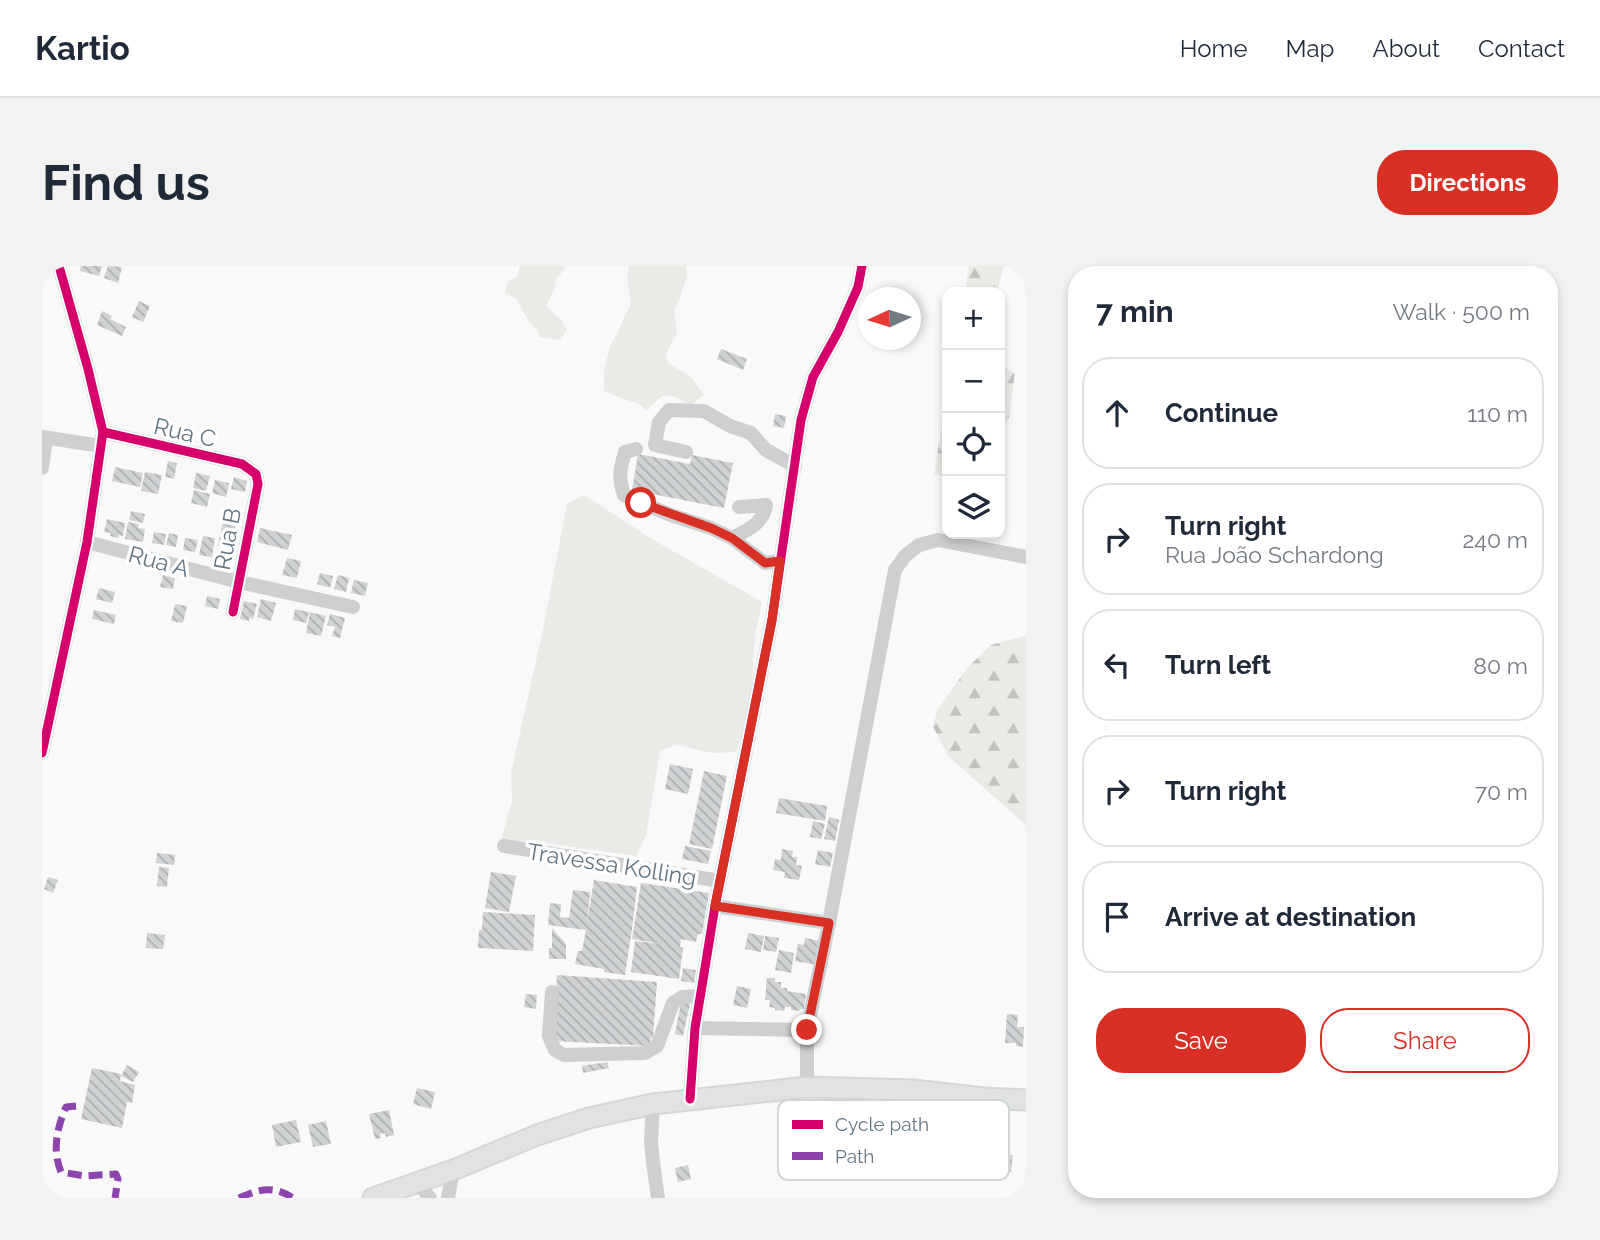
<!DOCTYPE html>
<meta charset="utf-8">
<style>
:root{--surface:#fff;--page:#f2f2f3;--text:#1f2937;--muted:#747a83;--line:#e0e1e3;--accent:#d93025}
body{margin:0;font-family:Raleway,sans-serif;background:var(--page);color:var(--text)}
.controls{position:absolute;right:21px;top:21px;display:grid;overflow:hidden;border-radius:14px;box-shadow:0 4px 10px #0003}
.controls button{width:63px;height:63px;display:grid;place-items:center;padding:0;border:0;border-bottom:2px solid var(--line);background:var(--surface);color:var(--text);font:35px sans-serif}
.compass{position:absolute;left:816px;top:21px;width:63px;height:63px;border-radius:50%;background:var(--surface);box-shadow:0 4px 10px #0003;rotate:266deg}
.stop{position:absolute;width:21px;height:21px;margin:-16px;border:5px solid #d93025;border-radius:50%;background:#fff}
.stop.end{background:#d93025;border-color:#fff;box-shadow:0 2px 7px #0008}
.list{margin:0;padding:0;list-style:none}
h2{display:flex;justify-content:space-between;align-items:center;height:91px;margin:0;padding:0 28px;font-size:30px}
h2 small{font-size:23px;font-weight:400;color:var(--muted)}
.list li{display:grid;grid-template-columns:46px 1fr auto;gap:21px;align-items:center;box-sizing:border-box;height:112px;margin:0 14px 14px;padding:0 14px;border:2px solid var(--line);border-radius:28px}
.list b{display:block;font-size:26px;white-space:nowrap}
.list p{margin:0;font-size:23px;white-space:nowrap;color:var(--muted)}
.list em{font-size:23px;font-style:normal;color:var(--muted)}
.actions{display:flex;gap:14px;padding:21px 28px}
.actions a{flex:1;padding:16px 0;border:2px solid var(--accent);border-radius:28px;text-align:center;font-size:24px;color:var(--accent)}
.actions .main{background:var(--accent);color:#fff}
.icon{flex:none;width:38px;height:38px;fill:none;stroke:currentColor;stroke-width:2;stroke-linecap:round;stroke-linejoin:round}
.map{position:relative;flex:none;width:984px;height:932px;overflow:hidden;border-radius:28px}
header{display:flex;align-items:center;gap:42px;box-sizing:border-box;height:98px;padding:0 35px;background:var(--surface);border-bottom:2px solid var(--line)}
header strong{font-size:33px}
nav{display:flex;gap:38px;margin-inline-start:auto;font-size:24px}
.intro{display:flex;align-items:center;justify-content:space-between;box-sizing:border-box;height:168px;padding:0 42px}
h1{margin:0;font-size:49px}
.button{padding:18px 32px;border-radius:28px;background:var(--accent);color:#fff;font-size:24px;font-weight:700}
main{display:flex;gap:42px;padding:0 42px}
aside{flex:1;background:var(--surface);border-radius:28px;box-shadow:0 4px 10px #0003}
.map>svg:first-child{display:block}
.green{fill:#e8ebe6}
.forest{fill:url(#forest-firs)}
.building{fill:url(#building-back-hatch)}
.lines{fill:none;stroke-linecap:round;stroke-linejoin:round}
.major-casing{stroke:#d5d6d7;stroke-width:23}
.minor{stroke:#cecfd0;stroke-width:14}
.major{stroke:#e1e2e2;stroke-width:19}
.quiet{stroke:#8e44ad;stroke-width:7;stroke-dasharray:14 7;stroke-linecap:butt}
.cycleway-casing{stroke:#fff;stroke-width:13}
.cycleway{stroke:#d6006c;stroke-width:9}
.route{stroke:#d93025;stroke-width:9}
.labels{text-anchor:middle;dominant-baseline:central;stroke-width:7;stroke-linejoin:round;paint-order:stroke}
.street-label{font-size:23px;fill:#657683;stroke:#fff}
.key{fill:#fff;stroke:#d1d6da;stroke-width:2}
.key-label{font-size:19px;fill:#657683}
</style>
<header>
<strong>Kartio</strong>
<nav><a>Home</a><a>Map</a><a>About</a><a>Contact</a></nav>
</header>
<div class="intro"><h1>Find us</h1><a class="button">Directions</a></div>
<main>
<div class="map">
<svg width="984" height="932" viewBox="0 0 984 932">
<defs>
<pattern id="forest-firs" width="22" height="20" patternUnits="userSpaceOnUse" patternTransform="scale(1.75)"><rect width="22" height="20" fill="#e8ebe6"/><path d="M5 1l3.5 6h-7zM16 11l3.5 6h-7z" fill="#c0c3c0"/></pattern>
<pattern id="building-back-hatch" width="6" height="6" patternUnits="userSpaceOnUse" patternTransform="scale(1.75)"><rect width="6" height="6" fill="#d0d2d3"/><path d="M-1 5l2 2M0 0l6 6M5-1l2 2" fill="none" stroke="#acafb1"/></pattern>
</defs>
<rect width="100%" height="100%" fill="#f9f9f9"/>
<!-- green -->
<g class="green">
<path d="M478,0H523L522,4L514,13L512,24L504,40L519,54L525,64L517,74L498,71L496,64C485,57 481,44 475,33L463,27L466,16L475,11Z"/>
<path d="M587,0H644L645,10L637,34L632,43L635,67L624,88L626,97L649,111L662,129L649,139L631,130H620L604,144L598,138L578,132L562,125V105L568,80L576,66L584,47L589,39L585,12Z"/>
<path d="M542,229L610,273L720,336L713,370L708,444L694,486L671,487L634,479L618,485L604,570L594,590L496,576L459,574L470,535L469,507L500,368L525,238Z"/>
</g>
<!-- forest -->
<g class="forest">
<path d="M927,0H962L955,26H923Z"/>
<path d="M958,98L973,107L967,152L958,165Z"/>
<path d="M905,128V212L892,208Z"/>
<path d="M984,370V559L907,491L891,461L895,445L925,402L949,379Z"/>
</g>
<!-- building -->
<g class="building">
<path d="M39,0H60L57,10L38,5Z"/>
<path d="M66,0L80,1L76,17L62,12Z"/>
<path d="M97,35L108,40L101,56L90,51Z"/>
<path d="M60,45L70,50L68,53L84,61L80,70L55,59Z"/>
<path d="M679,83L705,93L701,104L675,93Z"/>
<path d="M733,148L744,150L742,162L731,160Z"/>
<path d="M596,188L648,198L650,189L691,197L682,242L590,224Z"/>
<path d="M126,195L135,197L132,213L123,211Z"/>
<path d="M73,201L101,207L98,221L70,215Z"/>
<path d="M103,206L120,209L116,228L99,225Z"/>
<path d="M154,207L168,210L164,225L151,222Z"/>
<path d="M192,211L205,215L203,226L189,223Z"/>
<path d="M173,214L187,217L184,231L170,227Z"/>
<path d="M152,224L168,228L165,241L149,237Z"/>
<path d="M89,245L103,248L101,257L87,254Z"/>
<path d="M65,253L83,257L81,270L77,269L76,272L68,270L69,267L62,266Z"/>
<path d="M181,255L194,258L192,269L179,267Z"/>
<path d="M86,256L97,258L96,262L103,263L101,276L83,273Z"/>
<path d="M218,262L250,269L246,284L215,276Z"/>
<path d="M112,266L124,268L122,279L110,277Z"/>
<path d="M127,267L136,269L134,281L124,279Z"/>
<path d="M178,269L191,271L189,283L176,280Z"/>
<path d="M161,270L173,272L170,291L157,289Z"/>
<path d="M143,272L156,274L153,286L141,284Z"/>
<path d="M176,282L189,284L187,296L174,293Z"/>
<path d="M245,292L259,295L255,312L240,309Z"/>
<path d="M278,307L291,310L288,322L275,318Z"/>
<path d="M121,309L133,312L131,323L118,321Z"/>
<path d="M296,309L307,312L304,326L292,323Z"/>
<path d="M312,314L326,317L323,330L309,327Z"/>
<path d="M57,322L73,326L70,337L54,333Z"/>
<path d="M165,330L178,333L176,343L163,340Z"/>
<path d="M219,333L234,337L229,355L215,351Z"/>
<path d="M202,335L215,338L211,353L207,352V355L198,353Z"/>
<path d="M133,338L145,340L141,357L129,355Z"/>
<path d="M253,343L267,346L264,357L251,354Z"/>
<path d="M52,344L74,349L72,358L50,353Z"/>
<path d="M268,346L284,350L279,370L264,367Z"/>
<path d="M288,348L303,352L298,372L290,370L293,361L285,359Z"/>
<path d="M628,498L651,503L646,528L623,523Z"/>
<path d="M662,505L685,510L670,583L647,578Z"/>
<path d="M737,532L785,540L783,555L734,547Z"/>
<path d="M787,551L797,554L793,575L782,573Z"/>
<path d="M771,555L783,558L779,573L768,571Z"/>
<path d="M643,580L669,585L666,598L640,593Z"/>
<path d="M740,583L751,585L750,591H755L754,599L760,600L757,614L742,612L743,606L731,604L733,593L739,594Z"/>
<path d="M776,584L791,587L788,601L773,598Z"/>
<path d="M115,587L133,589L132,599L114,597Z"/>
<path d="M117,601L127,602L125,621L115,620Z"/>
<path d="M449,606L474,610L467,646L443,642Z"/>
<path d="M6,611L16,614L11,627L2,623Z"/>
<path d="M552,614L595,621L590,663L583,709L562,706V703L533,698L536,685H540L544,664L506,659L508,637L519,638L518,651L527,652L531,624L548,626L545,657Z"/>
<path d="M599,617L667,627L660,668H656L654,676L639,673L638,681L641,682L637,713L589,706L593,675L620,678L590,673Z"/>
<path d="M441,646L493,649L491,685L436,682L437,664H440Z"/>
<path d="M510,662L524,678V693H507V682H510Z"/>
<path d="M105,667L123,669L121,683L104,682Z"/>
<path d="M706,667L722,670L719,686L703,683Z"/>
<path d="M723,670L737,672L734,686L721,684Z"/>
<path d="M763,672L779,675L775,699L753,695L756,678L762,679Z"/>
<path d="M737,684L752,687L749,707L733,704Z"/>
<path d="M641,702L654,704L652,717L639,715Z"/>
<path d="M515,709L615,716L611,772L609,771L608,780L511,775Z"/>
<path d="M725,712H733V716H739V722H745V725L764,728L762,743H758L757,745L749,744V741H743L742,745L733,744V742L727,741L728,734H723Z"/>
<path d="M695,720L709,723L705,742L691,739Z"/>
<path d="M484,728L495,729L494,743L482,741Z"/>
<path d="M639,736L648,738L641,770L633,768Z"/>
<path d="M965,748L976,749L975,761H982L981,781L974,780V777H963Z"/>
<path d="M565,796L567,802L541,807L540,800Z"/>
<path d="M85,799L97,806L91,816L79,810Z"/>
<path d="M50,802L79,808L78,815L93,819L90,837L85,836L80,862L39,853Z"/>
<path d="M375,822L393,826L389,843L371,838Z"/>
<path d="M347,844L352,869L344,871L343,867L338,868L339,872L333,873L327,848Z"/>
<path d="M254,854L259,876L234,881L230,859Z"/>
<path d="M284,855L289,878L271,881L266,859Z"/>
<path d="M960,887L971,889L969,906L957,904Z"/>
<path d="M646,899L649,913L636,916L633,902Z"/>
</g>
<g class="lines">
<!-- major casing -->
<g class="major-casing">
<path id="major" d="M331,932L411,904L495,869L547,852L611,838L765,821L871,824L942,832L984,834"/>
</g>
<!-- minor -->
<g class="minor">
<path d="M61,166L200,198L214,208L216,218L191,346"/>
<path d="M0,171L59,180"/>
<path d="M594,183L583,186C578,203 576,211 582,229L626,248L669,262L690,272L723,297L738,295"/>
<path d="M644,186L613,179L617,156L627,144L662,145L688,160L709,167L724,184L753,200"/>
<path d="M0,202L4,172"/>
<path d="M690,272C704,265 722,257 724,239L697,241"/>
<path d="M45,276L197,316L311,341"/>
<path d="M0,487L45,276L61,166L46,103L17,0"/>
<path d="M462,580L678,615"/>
<path d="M673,640L787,657"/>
<path d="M510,726L507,770L513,784L522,789L603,787L615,780L631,737L640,731L658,730"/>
<path d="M653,762L765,764"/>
<path d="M765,821V764L787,657L853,304L863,290L877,279L896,274L984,291"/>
<path d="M648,833L653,762L660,720L673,640L730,354L759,154L771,111L796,66L816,21L820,0"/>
<path d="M611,838L609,875L611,896L616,932"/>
<path d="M376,917L388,932"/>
<path d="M406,932L411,904"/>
</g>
<!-- major -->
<use href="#major" class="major"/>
<!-- quiet -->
<g class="quiet">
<path d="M34,840L24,841C15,862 10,884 19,906L43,910L74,908L76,913L73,932"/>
<path d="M197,932C218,923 231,919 251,932"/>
</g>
<!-- cycleway casing -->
<g class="cycleway-casing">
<g id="cycleway">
<path d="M61,166L200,198L214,208L216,218L191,346"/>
<path d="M0,487L45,276L61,166L46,103L17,0"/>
<path d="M648,833L653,762L660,720L673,640L730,354L759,154L771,111L796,66L816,21L820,0"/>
</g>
</g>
<!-- cycleway -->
<use href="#cycleway" class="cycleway"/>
</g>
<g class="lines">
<!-- route -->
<path class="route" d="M599,237L669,262L690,272L723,297L738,295L730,354L673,640L787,657L765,764"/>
</g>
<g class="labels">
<!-- street labels -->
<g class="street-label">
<text transform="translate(143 166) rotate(13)">Rua C</text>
<text transform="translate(185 273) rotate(-79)">Rua B</text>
<text transform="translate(117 295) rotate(15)">Rua A</text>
<text transform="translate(570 598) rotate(9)">Travessa Kolling</text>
</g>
</g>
<!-- legend -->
<rect x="736" y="834" width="231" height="80" rx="10" class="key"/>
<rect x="750" y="854" width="31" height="9" fill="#d6006c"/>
<rect x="750" y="886" width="31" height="8" fill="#8e44ad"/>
<g class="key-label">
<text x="793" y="865">Cycle path</text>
<text x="793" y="897">Path</text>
</g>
</svg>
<div class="controls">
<button>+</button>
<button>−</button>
<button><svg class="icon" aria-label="locate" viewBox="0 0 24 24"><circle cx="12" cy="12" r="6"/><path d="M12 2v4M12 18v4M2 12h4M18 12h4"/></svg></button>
<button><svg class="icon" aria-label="layers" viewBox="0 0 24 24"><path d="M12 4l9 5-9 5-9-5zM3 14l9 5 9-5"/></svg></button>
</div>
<svg class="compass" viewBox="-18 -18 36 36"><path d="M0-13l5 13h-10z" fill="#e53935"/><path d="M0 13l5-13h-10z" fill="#747a83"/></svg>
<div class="stop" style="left:599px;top:237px"></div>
<div class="stop end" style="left:765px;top:764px"></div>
</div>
<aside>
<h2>7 min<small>Walk · 500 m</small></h2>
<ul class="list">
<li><svg class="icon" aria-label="ahead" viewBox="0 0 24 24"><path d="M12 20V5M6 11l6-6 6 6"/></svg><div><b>Continue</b></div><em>110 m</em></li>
<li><svg class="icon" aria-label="right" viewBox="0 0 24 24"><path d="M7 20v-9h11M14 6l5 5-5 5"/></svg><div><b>Turn right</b><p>Rua João Schardong</p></div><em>240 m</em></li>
<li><svg class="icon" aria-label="left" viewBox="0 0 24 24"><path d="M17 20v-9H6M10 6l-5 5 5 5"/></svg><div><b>Turn left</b></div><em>80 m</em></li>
<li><svg class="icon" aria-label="right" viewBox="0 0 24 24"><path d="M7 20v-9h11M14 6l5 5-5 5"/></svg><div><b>Turn right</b></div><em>70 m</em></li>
<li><svg class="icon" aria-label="arrive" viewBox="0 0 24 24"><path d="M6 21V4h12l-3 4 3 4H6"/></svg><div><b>Arrive at destination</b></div></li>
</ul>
<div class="actions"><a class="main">Save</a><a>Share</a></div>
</aside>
</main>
